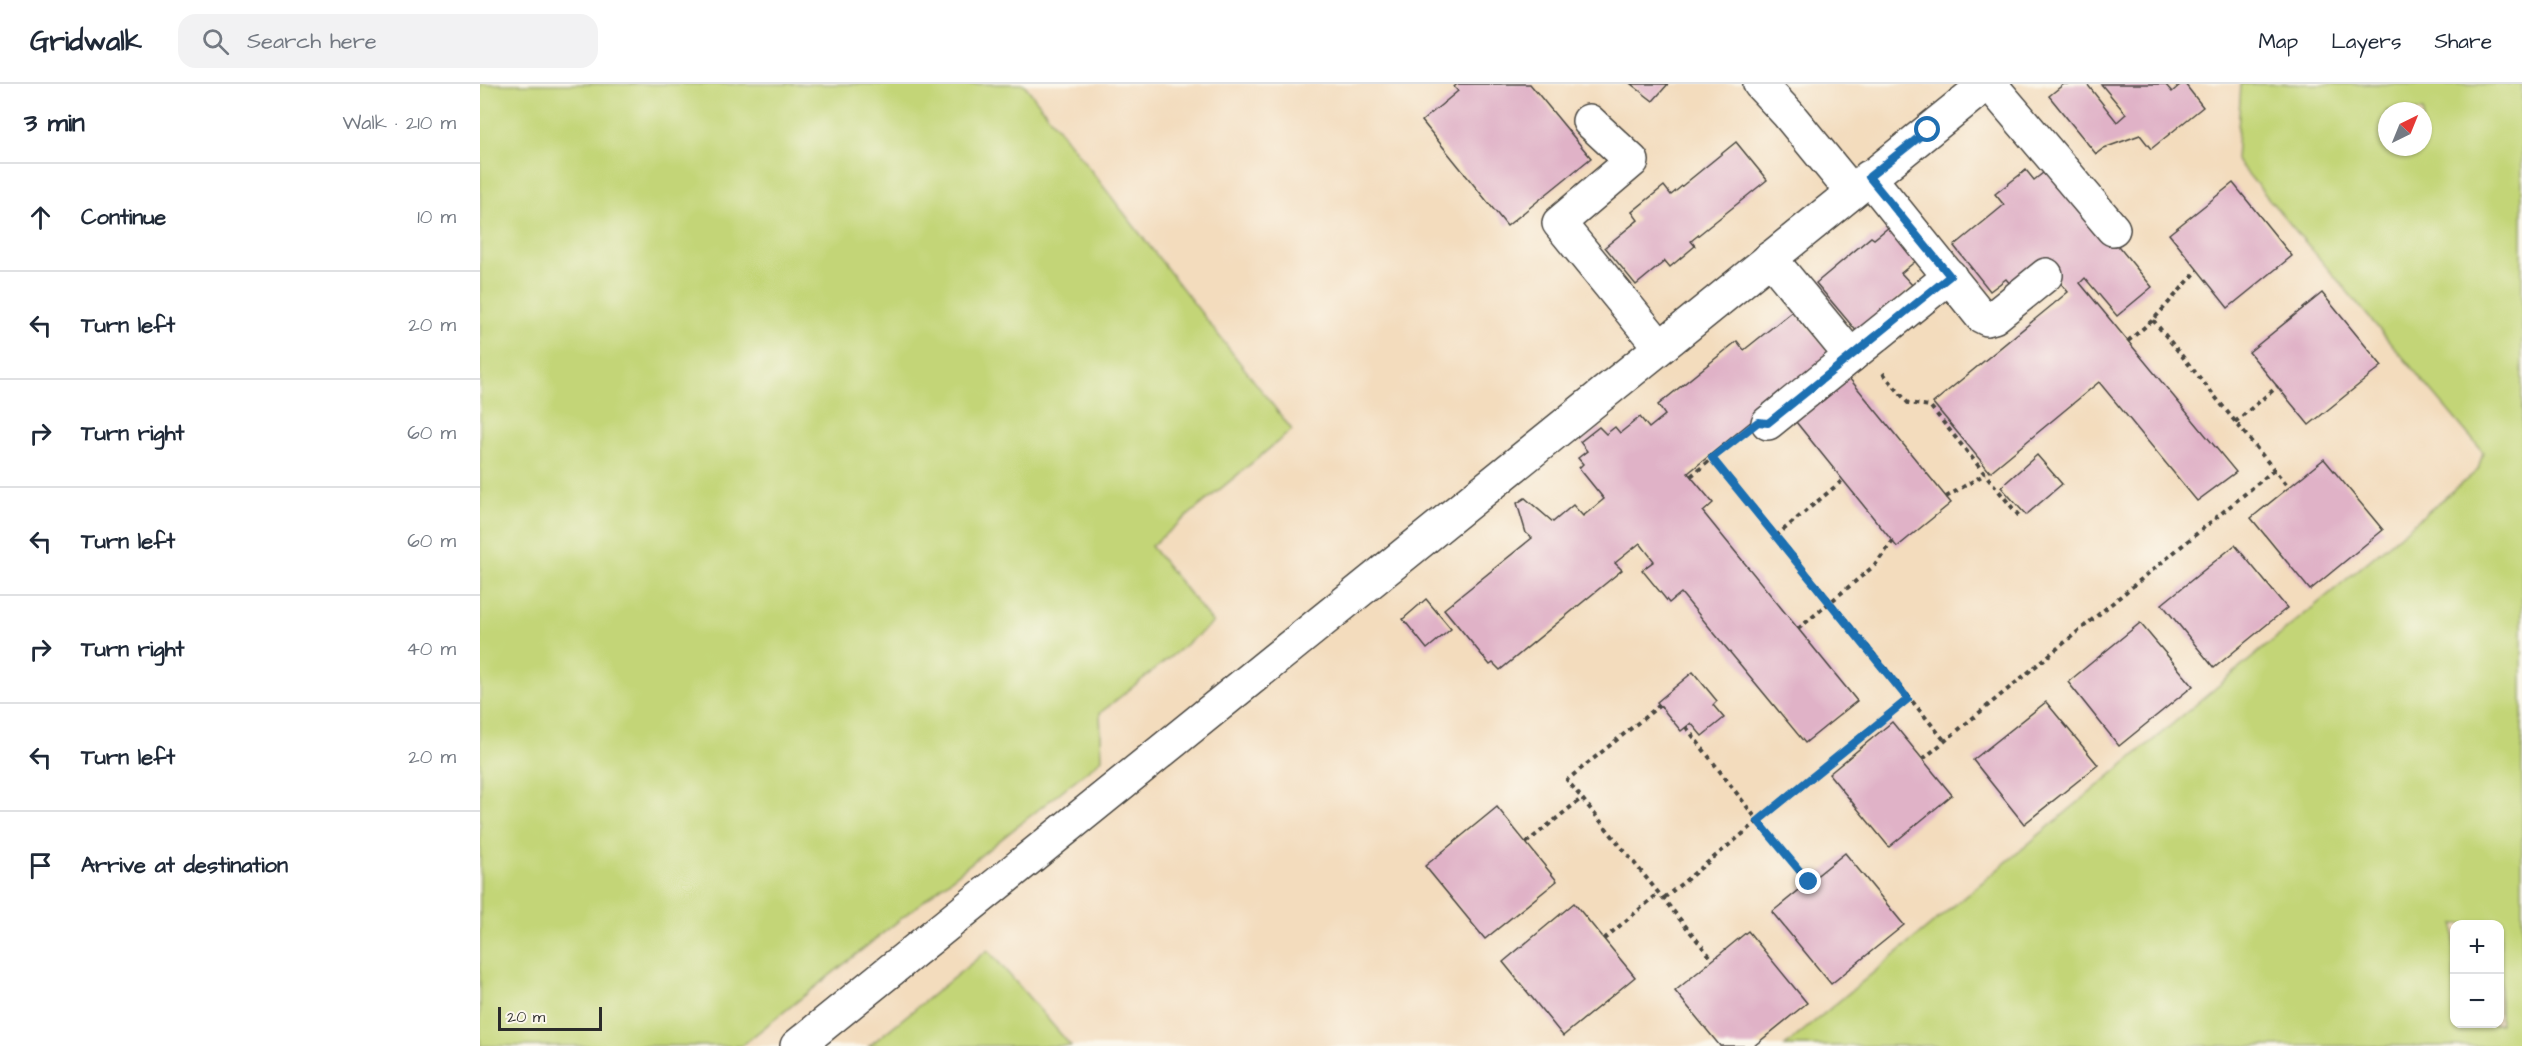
<!DOCTYPE html>
<meta charset="utf-8">
<style>
:root{--surface:#fff;--page:#f2f2f3;--text:#1f2937;--muted:#747a83;--line:#e0e1e3}
body{margin:0;font-family:"Architects Daughter",sans-serif;background:var(--page);color:var(--text)}
.controls{position:absolute;right:18px;bottom:18px;display:grid;overflow:hidden;border-radius:12px;box-shadow:0 2px 4px #0004}
.controls button{width:54px;height:54px;display:grid;place-items:center;padding:0;border:0;border-bottom:2px solid var(--line);background:var(--surface);color:var(--text);font:30px sans-serif}
.compass{position:absolute;left:1898px;top:18px;width:54px;height:54px;border-radius:50%;background:var(--surface);box-shadow:0 2px 4px #0004;rotate:43deg}
.scale{position:absolute;left:18px;bottom:15px;width:104px;box-sizing:border-box;padding-left:6px;border:3px solid #2b2b2b;border-top:0;font-size:16px;line-height:21px;white-space:nowrap;color:#2b2b2b;-webkit-text-stroke:4px #fbf7ec;paint-order:stroke}
.stop{position:absolute;width:18px;height:18px;margin:-14px;border:4px solid #1f6fb2;border-radius:50%;background:#fff}
.stop.end{background:#1f6fb2;border-color:#fff;box-shadow:0 2px 6px #0008}
.list{margin:0;padding:0;list-style:none}
h2{display:flex;justify-content:space-between;align-items:center;height:78px;margin:0;padding:0 24px;font-size:26px}
h2 small{font-size:20px;font-weight:400;color:var(--muted)}
.list li{display:grid;grid-template-columns:39px 1fr auto;gap:18px;align-items:center;box-sizing:border-box;height:108px;padding:0 24px;border-top:2px solid var(--line)}
.list b{display:block;font-size:22px;white-space:nowrap}
.list em{font-size:20px;font-style:normal;color:var(--muted)}
.icon{flex:none;width:33px;height:33px;fill:none;stroke:currentColor;stroke-width:2;stroke-linecap:round;stroke-linejoin:round}
.map{position:relative;flex:none;width:2042px;height:962px;overflow:hidden}
header{display:flex;align-items:center;gap:36px;box-sizing:border-box;height:84px;padding:0 30px;background:var(--surface);border-bottom:2px solid var(--line)}
header strong{font-size:28px}
nav{display:flex;gap:33px;margin-inline-start:auto;font-size:21px}
.search{width:420px;height:54px;background:var(--page);display:flex;align-items:center;gap:15px;box-sizing:border-box;padding:0 21px;border-radius:18px;color:var(--muted);font-size:22px}
main{display:flex}
aside{flex:1;background:var(--surface)}
.map>svg:first-child{display:block}
.green{fill:#c3d577;stroke:#778051;stroke-width:1.5;fill-rule:evenodd}
.building{fill:#e0b2c7}
.lines{fill:none;stroke-linecap:round;stroke-linejoin:round}
.minor-casing{stroke:#494641;stroke-width:36}
.path{stroke:#494641;stroke-width:4;stroke-dasharray:4.5 4.5;stroke-linecap:butt}
.minor{stroke:#fff;stroke-width:33}
.route{stroke:#1f6fb2;stroke-width:8}
</style>
<header>
<strong>Gridwalk</strong>
<div class="search"><svg class="icon" aria-label="search" viewBox="0 0 24 24"><circle cx="10" cy="10" r="6"/><path d="M15 15l6 6"/></svg>Search here</div>
<nav><a>Map</a><a>Layers</a><a>Share</a></nav>
</header>
<main>
<aside>
<h2>3 min<small>Walk · 210 m</small></h2>
<ul class="list">
<li><svg class="icon" aria-label="ahead" viewBox="0 0 24 24"><path d="M12 20V5M6 11l6-6 6 6"/></svg><div><b>Continue</b></div><em>10 m</em></li>
<li><svg class="icon" aria-label="left" viewBox="0 0 24 24"><path d="M17 20v-9H6M10 6l-5 5 5 5"/></svg><div><b>Turn left</b></div><em>20 m</em></li>
<li><svg class="icon" aria-label="right" viewBox="0 0 24 24"><path d="M7 20v-9h11M14 6l5 5-5 5"/></svg><div><b>Turn right</b></div><em>60 m</em></li>
<li><svg class="icon" aria-label="left" viewBox="0 0 24 24"><path d="M17 20v-9H6M10 6l-5 5 5 5"/></svg><div><b>Turn left</b></div><em>60 m</em></li>
<li><svg class="icon" aria-label="right" viewBox="0 0 24 24"><path d="M7 20v-9h11M14 6l5 5-5 5"/></svg><div><b>Turn right</b></div><em>40 m</em></li>
<li><svg class="icon" aria-label="left" viewBox="0 0 24 24"><path d="M17 20v-9H6M10 6l-5 5 5 5"/></svg><div><b>Turn left</b></div><em>20 m</em></li>
<li><svg class="icon" aria-label="arrive" viewBox="0 0 24 24"><path d="M6 21V4h12l-3 4 3 4H6"/></svg><div><b>Arrive at destination</b></div></li>
</ul>
</aside>
<div class="map">
<svg width="2042" height="962" viewBox="0 0 2042 962">
<rect width="100%" height="100%" fill="#fbf7ec"/>
<filter id="ink" filterUnits="userSpaceOnUse"><feTurbulence type="fractalNoise" baseFrequency=".0167" numOctaves="2"/><feDisplacementMap in="SourceGraphic" scale="12" xChannelSelector="R" yChannelSelector="G"/><feConvolveMatrix kernelMatrix="1 2 1 2 8 2 1 2 1" color-interpolation-filters="sRGB"/></filter>
<filter id="wash" filterUnits="userSpaceOnUse"><feTurbulence type="fractalNoise" baseFrequency=".008" numOctaves="4" result="noise"/><feDisplacementMap in="SourceGraphic" scale="24" xChannelSelector="R" yChannelSelector="G"/><feGaussianBlur stdDeviation="1.35" result="paint"/><feColorMatrix in="noise" values="0 0 0 0 0 0 0 0 0 0 0 0 0 0 0 0 0 1.4 0 .05"/><feComposite in="paint" operator="in"/></filter>
<g filter="url(#wash)">
<rect width="100%" height="100%" fill="#f3dcbd"/>
<!-- green -->
<g class="green">
<path d="M0,0H544L812,346L671,462L733,539L620,629L622,675L261,962H0Z"/>
<path d="M1761,0H2042V962H1305L1998,386L2003,368L1756,76ZM1907,27H1943V63H1907ZM2020,840V940H1974V840Z"/>
<path d="M508,866L591,962H389Z"/>
</g>
<g id="blocks">
<!-- building -->
<g class="building">
<path d="M977,0H1050L1111,74L1027,142L942,37L978,7L974,3Z"/>
<path d="M1151,0H1188L1173,17Z"/>
<path d="M1584,0H1607L1637,38L1646,30L1621,0H1685L1692,8L1701,0H1705L1723,23L1671,65L1660,51L1624,64L1616,70L1569,12Z"/>
<path d="M1256,58L1287,96L1211,157L1215,162L1190,183L1185,177L1156,201L1125,163L1158,136L1152,128L1184,102L1191,111Z"/>
<path d="M1572,82L1672,203L1637,232L1605,194L1600,199L1756,388L1717,417L1619,298L1510,388L1453,319L1588,208L1563,177L1532,202L1526,195L1510,207L1474,162L1524,121L1515,110L1546,86L1554,96Z"/>
<path d="M1753,99L1812,172L1748,224L1689,150Z"/>
<path d="M1409,143L1437,176L1421,189L1433,202L1378,249L1336,199L1391,153L1394,155Z"/>
<path d="M1842,209L1902,282L1829,341L1769,268Z"/>
<path d="M1314,226L1352,272L1208,389L1233,419L1223,428L1377,617L1325,659L1201,509L1189,519L1162,486L1174,477L1160,459L1135,479L1142,486L1020,586L1013,579L1010,581L964,525L1052,454L1046,449L1037,419L1045,414L1073,438L1093,421L1103,432L1124,415L1099,384L1103,380L1098,374L1107,367L1100,358L1119,343L1126,350L1135,343L1140,349L1160,333L1169,344L1185,331L1178,321L1257,257L1264,266Z"/>
<path d="M1365,289L1471,419L1417,463L1312,333Z"/>
<path d="M1557,371L1582,400L1546,431L1521,403Z"/>
<path d="M1844,375L1903,446L1830,506L1771,434Z"/>
<path d="M1755,461L1807,524L1734,584L1682,520Z"/>
<path d="M946,515L971,545L947,565L923,535Z"/>
<path d="M1660,539L1713,602L1639,662L1588,598Z"/>
<path d="M1213,588L1237,617L1233,621L1244,634L1222,652L1211,639L1201,647L1177,618Z"/>
<path d="M1566,618L1618,681L1544,740L1493,676Z"/>
<path d="M1412,638L1472,711L1409,763L1349,690Z"/>
<path d="M1017,723L1077,797L1005,855L945,782Z"/>
<path d="M1365,769L1424,841L1351,900L1292,828Z"/>
<path d="M1094,819L1155,893L1083,952L1023,878Z"/>
<path d="M1268,847L1327,919L1274,962H1240L1195,907Z"/>
</g>
</g>
</g>
<g filter="url(#ink)">
<use href="#blocks" fill-opacity="0" stroke="#494641" stroke-width="1.5"/>
<g class="lines">
<!-- minor casing -->
<g class="minor-casing">
<g id="minor">
<path d="M1280,0L1308,30L1372,108"/>
<path d="M1510,0L1633,145"/>
<path d="M1109,37L1152,77L1079,139L1180,263"/>
<path d="M1389,93L1501,232L1507,235L1514,233L1566,191"/>
<path d="M1290,174L1371,272"/>
<path d="M1288,339L1470,192"/>
<path d="M317,962L1506,0"/>
</g>
</g>
<!-- path -->
<g class="path">
<path d="M1673,236L1809,404"/>
<path d="M1648,257L1673,236L1718,186"/>
<path d="M1403,289L1428,319L1450,322L1539,432"/>
<path d="M1755,338L1798,302"/>
<path d="M1232,374L1465,657"/>
<path d="M1211,392L1259,353"/>
<path d="M1466,413L1505,390"/>
<path d="M1296,452L1363,396"/>
<path d="M1318,545L1395,481L1413,457"/>
<path d="M1180,621L1087,696L1233,876"/>
<path d="M1206,643L1278,737L1329,798"/>
<path d="M1443,675L1794,386"/>
<path d="M1046,759L1102,714"/>
<path d="M1184,814L1428,615"/>
<path d="M1124,855L1179,809"/>
</g>
<!-- minor -->
<use href="#minor" class="minor"/>
</g>
</g>
<g class="lines" filter="url(#ink)">
<!-- route -->
<path class="route" d="M1329,798L1278,737L1428,615L1232,374L1278,338L1288,339L1470,192L1389,93L1448,46"/>
</g>
</svg>
<div class="controls">
<button>+</button>
<button>−</button>
</div>
<svg class="compass" viewBox="-18 -18 36 36"><path d="M0-13l5 13h-10z" fill="#e53935"/><path d="M0 13l5-13h-10z" fill="#747a83"/></svg>
<div class="scale">20 m</div>
<div class="stop" style="left:1448px;top:46px"></div>
<div class="stop end" style="left:1329px;top:798px"></div>
</div>
</main>
